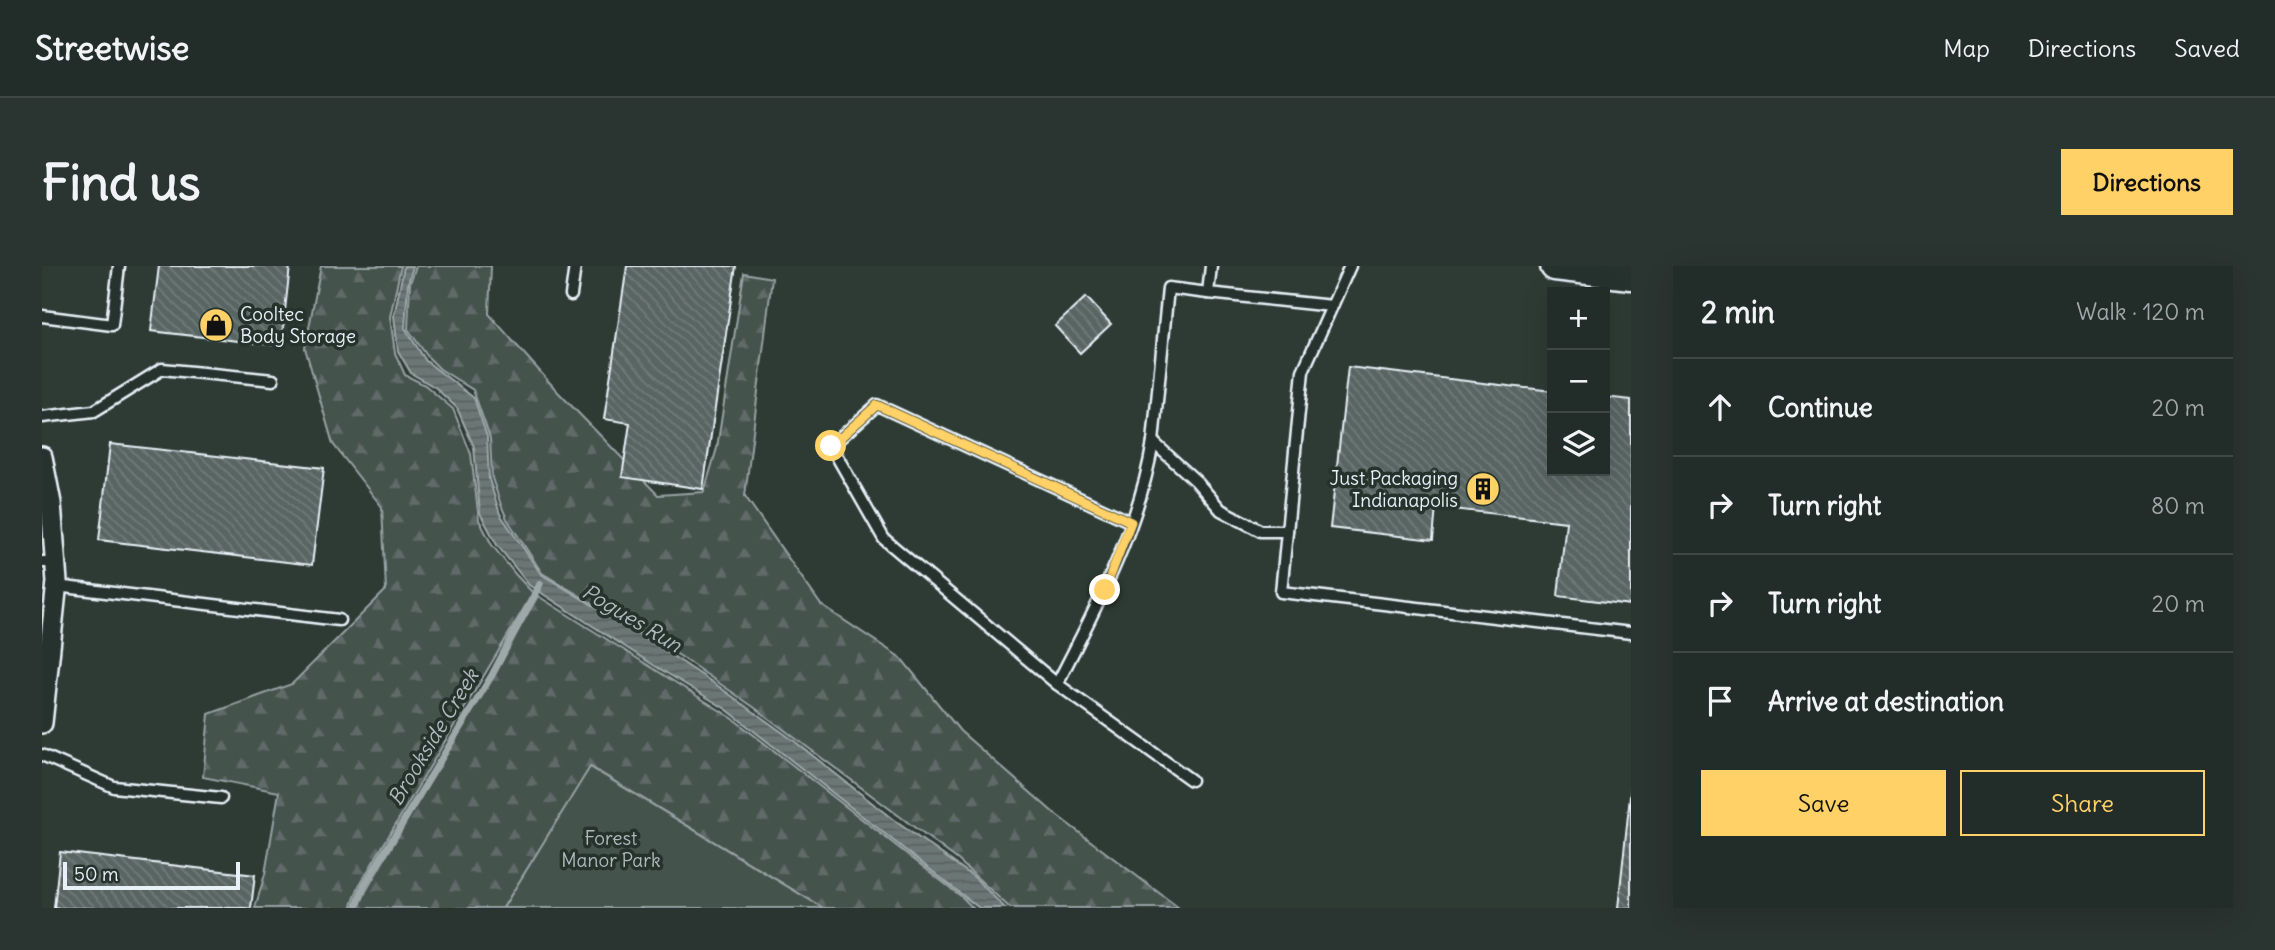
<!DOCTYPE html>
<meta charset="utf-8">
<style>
:root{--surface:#222c28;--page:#2a3430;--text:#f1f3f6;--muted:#a2a7a8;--line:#3f4845;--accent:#ffd166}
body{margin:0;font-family:Delius,sans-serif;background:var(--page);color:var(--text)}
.controls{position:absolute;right:21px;top:21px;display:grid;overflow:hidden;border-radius:0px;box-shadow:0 7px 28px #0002}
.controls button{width:63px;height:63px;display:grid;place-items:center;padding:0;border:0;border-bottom:2px solid var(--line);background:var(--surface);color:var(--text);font:35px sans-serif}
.scale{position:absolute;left:21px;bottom:18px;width:177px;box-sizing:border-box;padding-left:7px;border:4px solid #e8f1f8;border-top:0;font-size:19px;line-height:24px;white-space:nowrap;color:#e8f1f8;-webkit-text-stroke:5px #26332d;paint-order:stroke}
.stop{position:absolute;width:21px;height:21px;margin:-16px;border:5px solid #ffd166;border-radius:50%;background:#fff}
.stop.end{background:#ffd166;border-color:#fff;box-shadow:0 2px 7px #0008}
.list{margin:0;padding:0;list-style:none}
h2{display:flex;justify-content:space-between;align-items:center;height:91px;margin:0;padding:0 28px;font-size:30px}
h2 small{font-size:23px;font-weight:400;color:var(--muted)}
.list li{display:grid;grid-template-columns:46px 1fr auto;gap:21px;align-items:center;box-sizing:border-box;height:98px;padding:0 28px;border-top:2px solid var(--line)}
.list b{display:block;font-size:26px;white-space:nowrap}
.list em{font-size:23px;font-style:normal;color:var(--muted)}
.actions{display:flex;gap:14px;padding:21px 28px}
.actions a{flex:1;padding:16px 0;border:2px solid var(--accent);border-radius:0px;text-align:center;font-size:24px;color:var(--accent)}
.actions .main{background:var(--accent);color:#111}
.icon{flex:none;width:38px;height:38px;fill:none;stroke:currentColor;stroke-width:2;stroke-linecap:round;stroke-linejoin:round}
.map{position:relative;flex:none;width:1589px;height:642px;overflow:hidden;border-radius:0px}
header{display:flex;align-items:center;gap:42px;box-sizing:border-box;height:98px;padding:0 35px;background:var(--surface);border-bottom:2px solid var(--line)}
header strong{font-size:33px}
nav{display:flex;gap:38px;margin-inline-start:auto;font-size:24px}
.intro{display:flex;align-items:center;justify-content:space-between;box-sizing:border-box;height:168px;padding:0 42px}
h1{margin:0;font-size:49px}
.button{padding:18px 32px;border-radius:0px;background:var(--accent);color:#111;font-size:24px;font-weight:700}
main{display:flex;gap:42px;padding:0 42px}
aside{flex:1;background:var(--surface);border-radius:0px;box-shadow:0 7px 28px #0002}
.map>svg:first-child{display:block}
.forest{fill:url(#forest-firs);stroke:#96a2a3;stroke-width:2}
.park{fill:#45524e;stroke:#96a2a3;stroke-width:2}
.water{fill:url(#water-rules);stroke:#9da8a9;stroke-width:2}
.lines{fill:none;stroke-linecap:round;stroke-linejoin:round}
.stream{stroke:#9da8a9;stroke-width:7}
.building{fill:url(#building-back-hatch);stroke:#e8f1f8;stroke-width:2}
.lane-casing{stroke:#e8f1f8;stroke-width:15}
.street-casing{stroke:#e8f1f8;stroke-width:24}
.secondary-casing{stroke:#e8f1f8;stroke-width:33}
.lane{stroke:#26332d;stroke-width:10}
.street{stroke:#26332d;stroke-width:19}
.secondary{stroke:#26332d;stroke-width:28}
.route{stroke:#ffd166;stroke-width:9}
.labels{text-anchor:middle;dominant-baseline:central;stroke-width:7;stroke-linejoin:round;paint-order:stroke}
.poi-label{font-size:19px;fill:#e8f1f8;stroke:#26332d;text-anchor:start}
.park-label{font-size:19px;fill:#afb9bc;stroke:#26332d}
.water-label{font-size:21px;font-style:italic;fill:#b0babd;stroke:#26332d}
</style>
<header>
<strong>Streetwise</strong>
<nav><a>Map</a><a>Directions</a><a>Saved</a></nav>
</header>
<div class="intro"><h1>Find us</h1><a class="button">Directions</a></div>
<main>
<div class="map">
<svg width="1589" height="642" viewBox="0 0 1589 642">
<defs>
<pattern id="forest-firs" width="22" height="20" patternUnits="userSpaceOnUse" patternTransform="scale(1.75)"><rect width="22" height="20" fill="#45524e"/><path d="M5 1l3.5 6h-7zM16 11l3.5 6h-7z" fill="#606b68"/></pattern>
<pattern id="water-rules" width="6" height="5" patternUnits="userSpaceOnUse" patternTransform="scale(1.75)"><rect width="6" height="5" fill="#6b7775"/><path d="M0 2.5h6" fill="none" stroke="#586060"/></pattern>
<pattern id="building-back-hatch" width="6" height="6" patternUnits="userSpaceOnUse" patternTransform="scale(1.75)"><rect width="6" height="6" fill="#596563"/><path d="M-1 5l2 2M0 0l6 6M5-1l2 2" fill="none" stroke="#717c7a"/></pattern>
</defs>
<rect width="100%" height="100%" fill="#2e3b35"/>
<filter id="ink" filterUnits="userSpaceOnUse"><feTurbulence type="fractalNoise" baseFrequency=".0143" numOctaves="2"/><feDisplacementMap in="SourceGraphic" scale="14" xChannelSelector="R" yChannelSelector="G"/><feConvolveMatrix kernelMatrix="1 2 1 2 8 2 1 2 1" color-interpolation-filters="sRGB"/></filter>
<g filter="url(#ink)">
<!-- forest -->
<g class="forest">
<path d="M279,0H359L348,51L353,87L363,109L383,119L411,143L429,188L437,254L450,279L474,309L491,327L317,620L309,642H213L223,608L237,526L161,511L167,448L250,418L344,324L340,241L291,178L263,82Z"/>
<path d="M374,0H449L447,48L516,126L616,229L662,226L675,182L702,7L730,12L703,230L779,339L859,392L918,465L1013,548L1137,642H968L916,594L713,442L638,390L500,307L465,253L459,239L450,212L448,172L431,124L398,103L386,91L366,63L368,17Z"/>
<path d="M496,330L690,452L920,631L931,642H781L549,501L461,642H317L324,625Z"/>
</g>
<!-- park -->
<path class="park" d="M548,501L781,642H461Z"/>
<!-- water -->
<path class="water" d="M362,0H371L366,17L363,62L384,95L432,132L445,171L447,213L458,248L499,308L587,361L676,420L751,474L853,555L932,611L963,642H937L684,443L613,400L487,319L455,279L438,247L432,181L415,142L394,122L369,107L356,85L352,50Z"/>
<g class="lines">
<!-- stream -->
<path class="stream" d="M314,642L322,620L450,409L498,318"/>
</g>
<!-- building -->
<g class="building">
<path d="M117,0H248L239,80L109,65Z"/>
<path d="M585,0H694L661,223L580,211L588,157L562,153Z"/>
<path d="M1044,31L1069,58L1038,87L1013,60Z"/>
<path d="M1306,101L1510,125V205H1563V131L1589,134V339L1516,330L1524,256L1394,241L1391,274L1288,262Z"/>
<path d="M68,178L282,202L270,299L57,274Z"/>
<path d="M1589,521V642H1576Z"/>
<path d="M18,586L213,609L209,642H12Z"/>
</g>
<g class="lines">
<!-- lane casing -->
<g class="lane-casing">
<g id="lane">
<path d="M1169,0L1166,27L1290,40"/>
<path d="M1308,0L1261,105L1239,326L1589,367"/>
<path d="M1166,27L1126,22L1111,176L1154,215L1179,244L1219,265H1245"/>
<path d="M529,29L533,0"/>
<path d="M0,50L70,59L77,0"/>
<path d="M0,151L52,145L120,103L231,114"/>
<path d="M1089,256L835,139L789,180L842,273L1015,418C1054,342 1097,262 1111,176"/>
<path d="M0,296H14"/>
<path d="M14,320L297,354"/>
<path d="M1015,418L1149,514"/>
<path d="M0,489L72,521L179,532"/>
</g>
</g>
<!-- street casing -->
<g class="street-casing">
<path id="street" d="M0,191L9,237L15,316L0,457"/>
</g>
<!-- secondary casing -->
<g class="secondary-casing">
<path id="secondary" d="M1513,0L1589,9"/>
</g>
<!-- lane -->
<use href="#lane" class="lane"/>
<!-- street -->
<use href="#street" class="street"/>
<!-- secondary -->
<use href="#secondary" class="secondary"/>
</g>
</g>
<g class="lines" filter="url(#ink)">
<!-- route -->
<path class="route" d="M789,180L835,139L1089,256L1063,324"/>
</g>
<!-- icons -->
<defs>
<g id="shop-disc" transform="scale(1.75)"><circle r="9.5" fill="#ffd166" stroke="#26332d"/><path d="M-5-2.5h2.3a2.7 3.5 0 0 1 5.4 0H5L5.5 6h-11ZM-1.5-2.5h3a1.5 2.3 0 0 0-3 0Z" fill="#111"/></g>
<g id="building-disc" transform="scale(1.75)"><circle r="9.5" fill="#ffd166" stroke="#26332d"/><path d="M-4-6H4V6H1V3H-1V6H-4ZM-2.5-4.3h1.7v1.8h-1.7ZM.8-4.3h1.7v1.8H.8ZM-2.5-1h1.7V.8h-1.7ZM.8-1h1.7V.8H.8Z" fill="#111"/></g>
</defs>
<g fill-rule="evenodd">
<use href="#shop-disc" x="174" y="59"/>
<use href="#building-disc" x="1441" y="223"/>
</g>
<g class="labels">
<!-- poi labels -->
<g class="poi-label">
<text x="198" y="48">Cooltec<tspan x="198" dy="22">Body Storage</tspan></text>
<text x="1416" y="212" text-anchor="end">Just Packaging<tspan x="1416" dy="22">Indianapolis</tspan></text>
</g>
<!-- park labels -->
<g class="park-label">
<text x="569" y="572">Forest<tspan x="569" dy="22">Manor Park</tspan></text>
</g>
<!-- water labels -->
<g class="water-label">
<text transform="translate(590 352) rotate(31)">Pogues Run</text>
<text transform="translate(391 471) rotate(-59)">Brookside Creek</text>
</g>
</g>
</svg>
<div class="controls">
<button>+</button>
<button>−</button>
<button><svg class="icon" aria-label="layers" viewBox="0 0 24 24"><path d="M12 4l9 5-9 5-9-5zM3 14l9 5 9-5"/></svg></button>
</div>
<div class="scale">50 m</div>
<div class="stop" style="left:789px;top:180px"></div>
<div class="stop end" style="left:1063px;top:324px"></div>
</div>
<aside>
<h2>2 min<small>Walk · 120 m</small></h2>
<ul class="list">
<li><svg class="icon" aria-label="ahead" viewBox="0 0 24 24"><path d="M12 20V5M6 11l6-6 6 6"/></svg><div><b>Continue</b></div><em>20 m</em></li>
<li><svg class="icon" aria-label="right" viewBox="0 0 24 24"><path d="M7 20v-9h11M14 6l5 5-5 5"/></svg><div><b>Turn right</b></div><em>80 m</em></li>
<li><svg class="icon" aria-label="right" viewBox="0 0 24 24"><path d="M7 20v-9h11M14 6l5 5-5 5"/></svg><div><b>Turn right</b></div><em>20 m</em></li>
<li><svg class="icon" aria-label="arrive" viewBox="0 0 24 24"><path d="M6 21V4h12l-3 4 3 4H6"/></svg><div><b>Arrive at destination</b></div></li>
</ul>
<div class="actions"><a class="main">Save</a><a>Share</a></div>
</aside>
</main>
